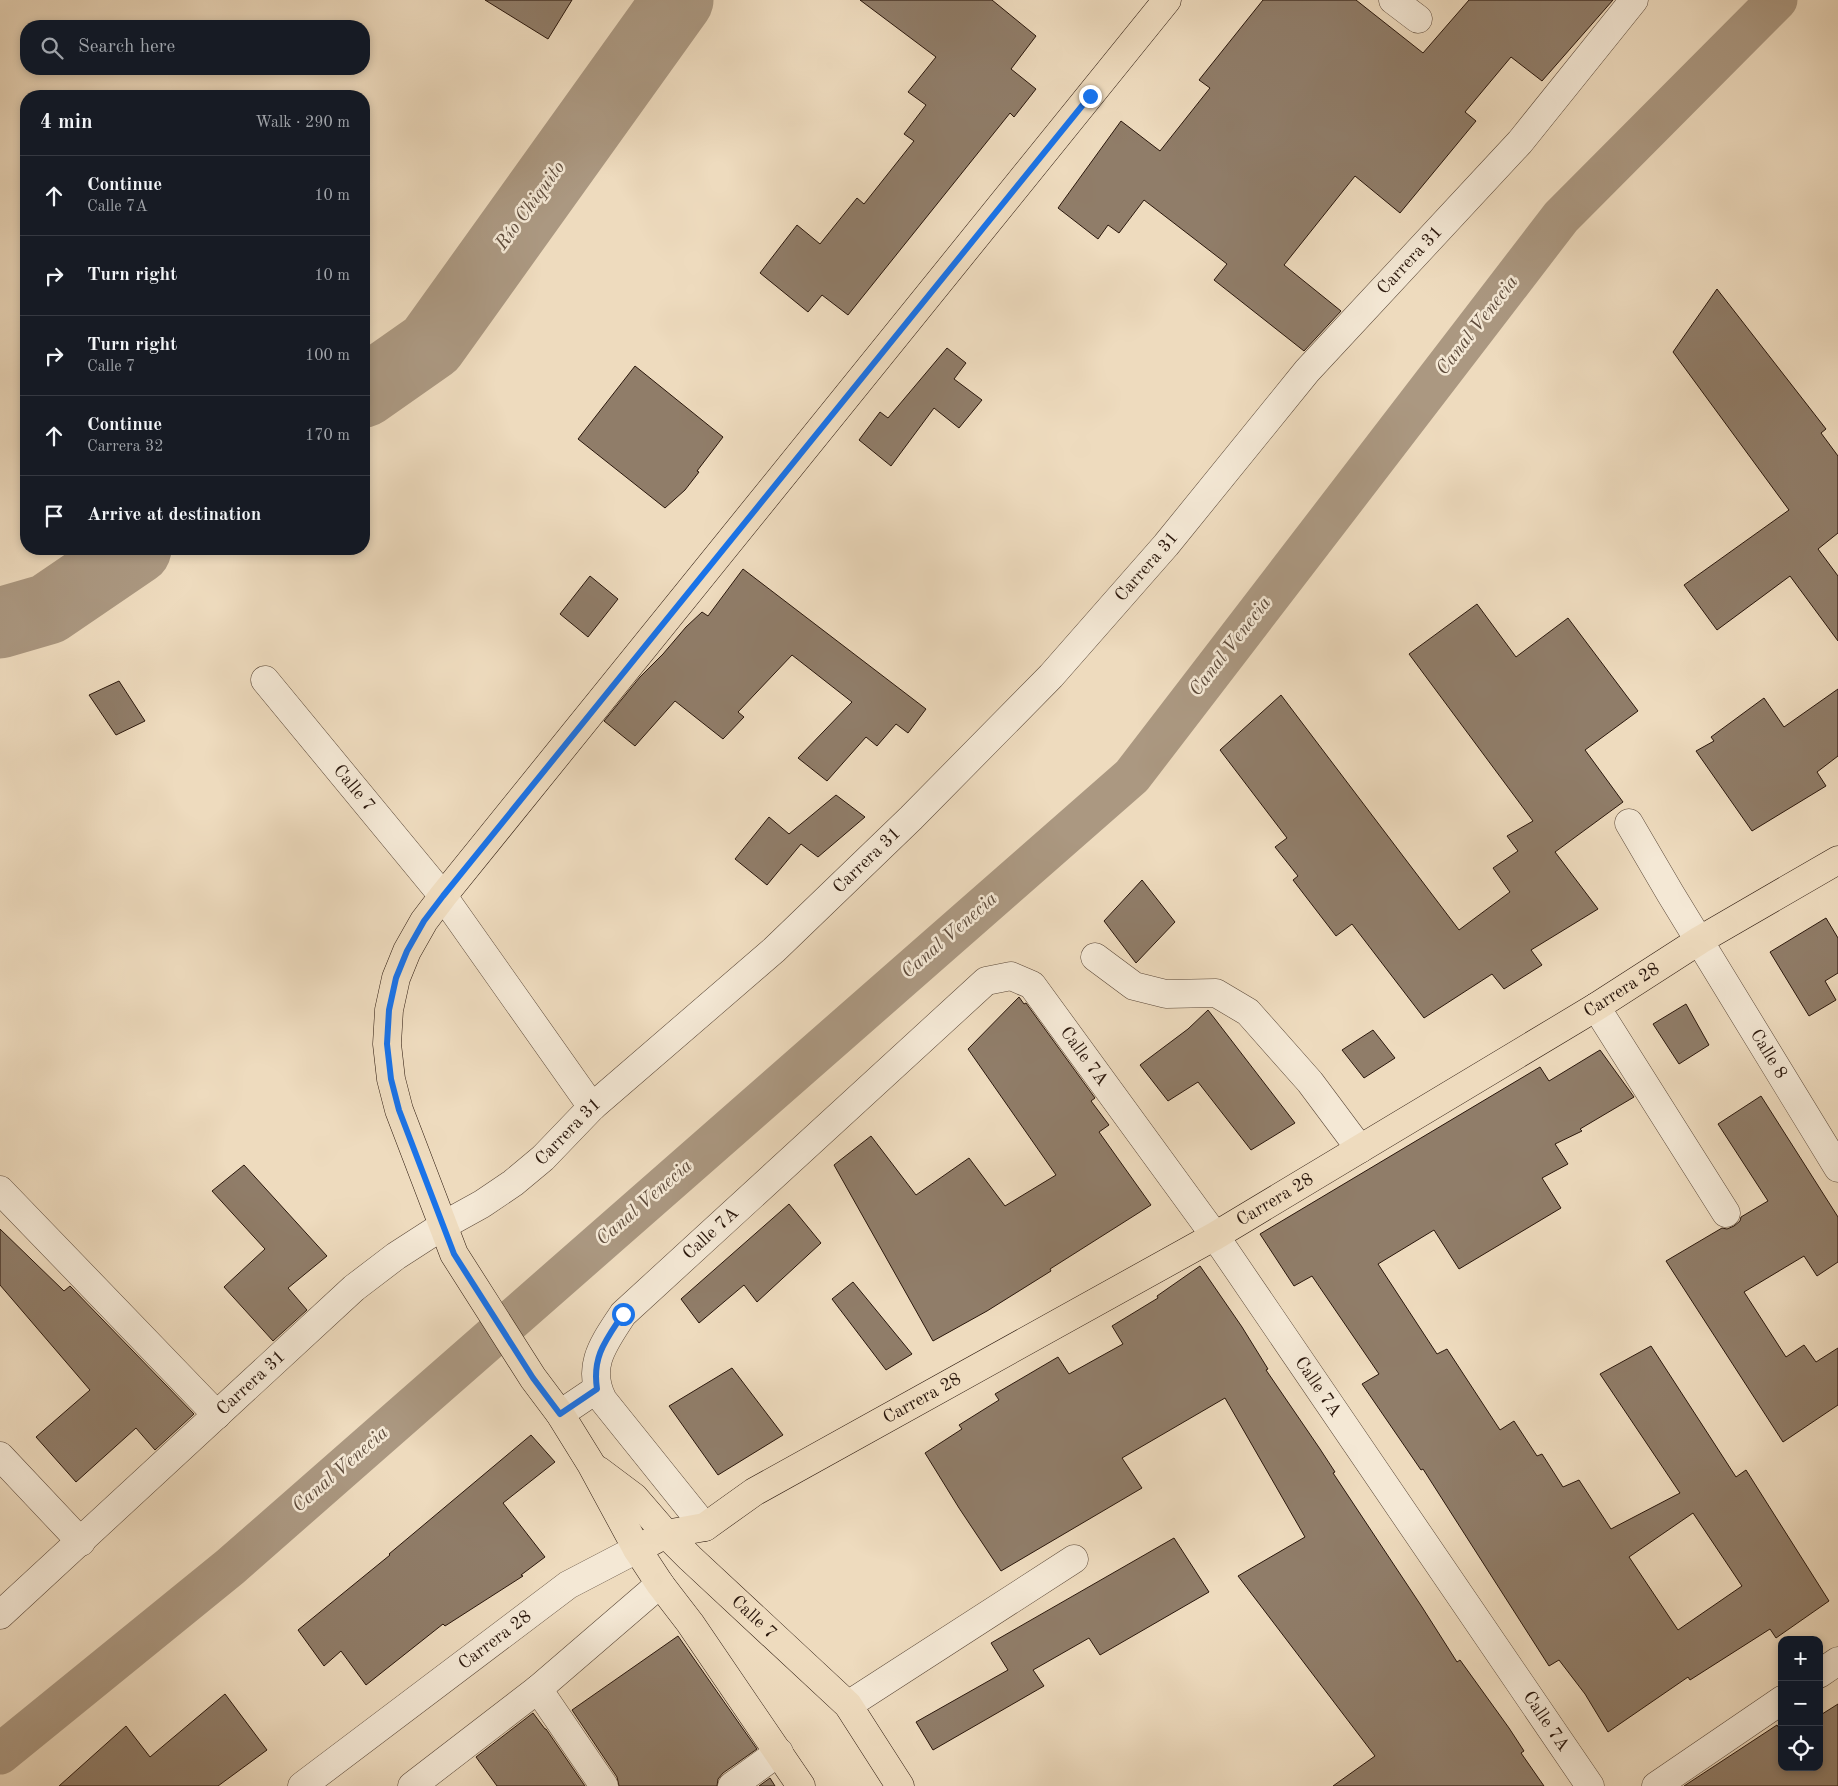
<!DOCTYPE html>
<meta charset="utf-8">
<style>
:root{--surface:#171b24;--page:#20242c;--text:#f1f3f6;--muted:#9ea1a6;--line:#363941}
body{margin:0;font-family:"Old Standard TT",serif;background:var(--page);color:var(--text)}
.controls{position:absolute;right:15px;bottom:15px;display:grid;overflow:hidden;border-radius:10px;box-shadow:0 2px 8px #0003}
.controls button{width:45px;height:45px;display:grid;place-items:center;padding:0;border:0;border-bottom:1px solid var(--line);background:var(--surface);color:var(--text);font:25px sans-serif}
.stop{position:absolute;width:15px;height:15px;margin:-11px;border:4px solid #1a73e8;border-radius:50%;background:#fff}
.stop.end{background:#1a73e8;border-color:#fff;box-shadow:0 1px 5px #0008}
.list{margin:0;padding:0;list-style:none}
h2{display:flex;justify-content:space-between;align-items:center;height:65px;margin:0;padding:0 20px;font-size:21px}
h2 small{font-size:16px;font-weight:400;color:var(--muted)}
.list li{display:grid;grid-template-columns:32px 1fr auto;gap:15px;align-items:center;box-sizing:border-box;height:80px;padding:0 20px;border-top:1px solid var(--line)}
.list b{display:block;font-size:19px;white-space:nowrap}
.list p{margin:0;font-size:16px;white-space:nowrap;color:var(--muted)}
.list em{font-size:16px;font-style:normal;color:var(--muted)}
.icon{flex:none;width:28px;height:28px;fill:none;stroke:currentColor;stroke-width:2;stroke-linecap:round;stroke-linejoin:round}
.map{position:relative;flex:none;width:1838px;height:1786px;overflow:hidden}
.search{position:absolute;background:var(--surface);box-shadow:0 2px 8px #0003;left:20px;top:20px;width:350px;height:55px;display:flex;align-items:center;gap:12px;box-sizing:border-box;padding:0 18px;border-radius:20px;color:var(--muted);font-size:19px}
.panel{position:absolute;background:var(--surface);box-shadow:0 2px 8px #0003;left:20px;top:90px;width:350px;height:465px;border-radius:20px}
.map>svg:first-child{display:block}
.lines{fill:none;stroke-linecap:round;stroke-linejoin:round}
.canal{stroke:#ab9881;stroke-width:41}
.river{stroke:#ab9881;stroke-width:71}
.building{fill:#907d69;stroke:#2a170c;fill-rule:evenodd}
.minor-casing{stroke:#5b4838;stroke-width:29}
.major-casing{stroke:#2a170c;stroke-width:29}
.minor{stroke:#f4e8d5;stroke-width:28}
.major{stroke:#eedbbe;stroke-width:28}
.route{stroke:#1a73e8;stroke-width:6}
.labels{text-anchor:middle;dominant-baseline:central;stroke-width:5;stroke-linejoin:round;paint-order:stroke}
.street-label{font-size:18px;fill:#2a170c;stroke:#f4e8d5}
.water-label{font-size:19px;font-style:italic;fill:#5e4b3b;stroke:#f4e8d5}
</style>
<div class="map">
<svg width="1838" height="1786" viewBox="0 0 1838 1786">
<rect width="100%" height="100%" fill="#eedbbe"/>
<filter id="stains"><feTurbulence type="fractalNoise" baseFrequency=".004" numOctaves="4"/><feColorMatrix values="0 0 0 0 .2 0 0 0 0 .09 0 0 0 0 .02 0 0 0 .5 -.17"/></filter>
<radialGradient id="worn" r=".72"><stop offset=".6" stop-color="#630" stop-opacity="0"/><stop offset="1" stop-color="#630" stop-opacity=".3"/></radialGradient>
<g class="lines">
<!-- canal -->
<path class="canal" d="M0,1754L230,1567L1132,776L1561,217L1777,0"/>
<!-- river -->
<g class="river">
<path d="M364,392L431,345L678,0"/>
<path d="M0,623L48,609L136,549"/>
</g>
</g>
<!-- building -->
<g class="building">
<path d="M485,0H572L548,39Z"/>
<path d="M860,0H992L1036,36L1011,69L1036,89L1014,117L1010,113L848,315L822,295L808,312L760,273L797,225L820,244L857,198L864,204L914,141L904,134L926,105L908,92L936,57Z"/>
<path d="M1263,0H1356L1423,53L1469,0H1613L1542,81L1511,57L1465,112L1476,121L1400,213L1355,176L1284,265L1341,311L1304,351L1214,280L1227,264L1144,200L1119,233L1108,225L1098,239L1058,208L1121,121L1160,151L1210,88L1199,80Z"/>
<path d="M1717,289L1826,429L1821,433L1838,456V533L1818,549L1838,576V641L1790,576L1717,630L1684,585L1789,510L1673,352Z"/>
<path d="M947,348L966,363L954,379L982,400L959,428L934,408L891,466L859,440L880,412L888,418Z"/>
<path d="M635,366L723,437L697,471L699,472L685,490L665,508L578,439Z"/>
<path d="M743,569L926,709L908,733L896,724L877,746L866,737L827,781L798,758L852,702L792,655L738,712L744,717L723,739L675,701L635,746L604,721L640,677L663,654L686,627L702,612L708,616Z"/>
<path d="M590,576L618,599L588,637L560,614Z"/>
<path d="M1477,604L1516,657L1568,618L1638,711L1585,750L1623,802L1555,852L1598,909L1531,950L1542,965L1504,989L1492,974L1424,1018L1352,924L1336,936L1293,880L1298,876L1275,847L1287,838L1220,750L1281,695L1459,930L1510,892L1493,868L1518,851L1507,836L1533,821L1409,654Z"/>
<path d="M119,681L145,721L116,735L89,695Z"/>
<path d="M1838,689V756L1817,772L1826,786L1752,831L1696,751L1714,741L1711,737L1764,698L1784,727Z"/>
<path d="M836,795L865,817L818,857L801,844L767,885L735,859L769,817L789,834Z"/>
<path d="M1142,880L1175,922L1136,963L1104,921Z"/>
<path d="M1826,918L1838,938V973L1825,981L1836,1000L1809,1016L1770,952Z"/>
<path d="M1019,997L1024,1004L1026,1003L1095,1098L1091,1101L1109,1125L1099,1132L1151,1205L1050,1269L1051,1271L987,1311L933,1341L834,1165L871,1136L916,1195L969,1158L1005,1206L1056,1175L968,1049Z"/>
<path d="M1686,1004L1709,1045L1679,1064L1653,1024Z"/>
<path d="M1208,1010L1295,1123L1251,1150L1198,1082L1168,1101L1140,1065L1188,1029Z"/>
<path d="M1373,1030L1395,1058L1364,1078L1342,1050Z"/>
<path d="M1600,1050L1634,1097L1580,1129L1582,1131L1555,1144L1568,1164L1542,1178L1561,1208L1459,1269L1434,1230L1378,1264L1437,1354L1447,1349L1500,1430L1514,1421L1537,1456L1542,1454L1563,1487L1579,1480L1611,1529L1680,1493L1600,1374L1651,1346L1736,1477L1746,1470L1829,1601L1776,1638L1770,1629L1690,1680L1688,1677L1608,1732L1585,1694L1559,1660L1549,1666L1423,1469L1421,1470L1362,1384L1379,1374L1312,1276L1294,1286L1260,1234L1540,1067L1549,1081ZM1693,1513L1742,1586L1678,1630L1629,1557Z"/>
<path d="M1761,1096L1838,1217V1262L1817,1276L1804,1256L1744,1292L1786,1357L1804,1345L1816,1362L1838,1348V1405L1783,1442L1666,1261L1722,1228L1727,1229L1734,1226L1740,1221L1741,1217L1768,1201L1718,1124Z"/>
<path d="M244,1165L327,1256L288,1288L307,1310L273,1341L224,1287L265,1249L212,1191Z"/>
<path d="M789,1204L821,1243L757,1302L744,1285L699,1323L681,1299Z"/>
<path d="M0,1229L64,1291L70,1286L194,1414L155,1450L136,1428L76,1482L36,1437L90,1390L0,1285Z"/>
<path d="M1200,1266L1242,1327L1268,1369L1266,1370L1320,1449L1335,1472L1333,1473L1422,1607L1457,1662L1460,1660L1509,1728L1524,1751L1521,1753L1544,1786H1333L1375,1756L1238,1576L1305,1537L1225,1398L1122,1458L1142,1488L1001,1571L959,1508L925,1453L962,1429L959,1425L999,1400L995,1394L1058,1357L1069,1374L1123,1344L1112,1326L1158,1298L1157,1296Z"/>
<path d="M853,1282L912,1354L886,1370L832,1299Z"/>
<path d="M732,1368L783,1435L718,1475L669,1406Z"/>
<path d="M531,1435L555,1462L503,1503L545,1557L521,1575L523,1576L445,1626L443,1624L366,1685L341,1651L324,1666L298,1630L390,1555L389,1554Z"/>
<path d="M1174,1538L1209,1592L1100,1655L1089,1638L1033,1670L1044,1686L933,1750L916,1722L1008,1670L991,1643Z"/>
<path d="M678,1636L757,1749L723,1773L718,1779L717,1786H619L617,1777L572,1710Z"/>
<path d="M225,1694L267,1750L218,1786H59L126,1726L150,1757Z"/>
<path d="M1838,1704V1786H1684L1777,1725L1782,1733V1767H1819V1716Z"/>
<path d="M533,1713L545,1729H546L585,1786H497L476,1757Z"/>
<path d="M770,1778L775,1786H759Z"/>
</g>
<g class="lines">
<!-- minor casing -->
<g class="minor-casing">
<g id="minor">
<path d="M1393,0L1418,19"/>
<path id="s1" d="M265,680L443,896L592,1107"/>
<path id="s2" d="M1629,823L1670,893L1838,1168"/>
<path d="M1095,957L1134,986L1166,994L1216,993L1248,1012L1310,1082L1360,1149"/>
<path d="M1596,1007L1726,1213"/>
<path d="M0,1190L217,1415"/>
<path d="M560,1414L597,1389"/>
<path d="M0,1456L81,1542"/>
<path id="s3" d="M705,1527L603,1400C585,1366 605,1342 623,1314L986,981L1011,976L1032,985L1215,1236L1590,1786"/>
<path id="s4" d="M0,1615L354,1288L396,1256L444,1225L482,1204L513,1183L543,1158L592,1107L774,950L911,818L1051,676L1166,545L1307,371L1520,142L1634,0"/>
<path d="M1819,1674L1838,1661"/>
<path d="M538,1689L604,1786"/>
<path d="M848,1705L1074,1559"/>
<path id="s5" d="M302,1786L568,1585L637,1549"/>
<path d="M412,1786L538,1689L660,1584"/>
<path d="M732,1786L779,1752"/>
<path d="M1656,1786L1782,1700"/>
</g>
</g>
<!-- major casing -->
<g class="major-casing">
<g id="major">
<path id="s6" d="M598,1470L634,1497L666,1534L690,1558L848,1705L900,1786"/>
<path id="s7" d="M637,1549L666,1534L705,1527L754,1492L1215,1236L1596,1007L1700,940L1838,860"/>
<path d="M801,1786L690,1623L660,1584L637,1549L591,1464L560,1414L533,1378L454,1254L399,1110L391,1079L387,1044L389,1010L396,978L407,951L424,921L443,896L1167,0"/>
</g>
</g>
<!-- minor -->
<use href="#minor" class="minor"/>
<!-- major -->
<use href="#major" class="major"/>
</g>
<g class="lines">
<!-- route -->
<path class="route" d="M623,1314C606,1340 592,1356 597,1389L560,1414L533,1378L454,1254L399,1110L391,1079L387,1044L389,1010L396,978L407,951L424,921L443,896L1090,96"/>
</g>
<g class="labels">
<!-- street labels -->
<g class="street-label">
<text stroke="none"><textPath href="#s4" startOffset="1962">Carrera 31</textPath></text>
<text stroke="none"><textPath href="#s4" startOffset="1558">Carrera 31</textPath></text>
<text stroke="none"><textPath href="#s1" startOffset="140">Calle 7</textPath></text>
<text stroke="none"><textPath href="#s4" startOffset="1152">Carrera 31</textPath></text>
<text stroke="none"><textPath href="#s7" startOffset="1135">Carrera 28</textPath></text>
<text stroke="none"><textPath href="#s2" startOffset="270">Calle 8</textPath></text>
<text stroke="none"><textPath href="#s3" startOffset="886">Calle 7A</textPath></text>
<text stroke="none"><textPath href="#s4" startOffset="748">Carrera 31</textPath></text>
<text stroke="none"><textPath href="#s7" startOffset="730">Carrera 28</textPath></text>
<text stroke="none"><textPath href="#s3" startOffset="376">Calle 7A</textPath></text>
<text stroke="none"><textPath href="#s4" startOffset="342">Carrera 31</textPath></text>
<text stroke="none"><textPath href="#s3" startOffset="1291">Calle 7A</textPath></text>
<text stroke="none"><textPath href="#s7" startOffset="325">Carrera 28</textPath></text>
<text stroke="none"><textPath href="#s6" startOffset="215">Calle 7</textPath></text>
<text stroke="none"><textPath href="#s5" startOffset="242">Carrera 28</textPath></text>
<text stroke="none"><textPath href="#s3" startOffset="1696">Calle 7A</textPath></text>
</g>
<!-- water labels -->
<g class="water-label">
<text transform="translate(531 206) rotate(-54)">Río Chiquito</text>
<text transform="translate(1478 326) rotate(-52)">Canal Venecia</text>
<text transform="translate(1231 647) rotate(-52)">Canal Venecia</text>
<text transform="translate(950 936) rotate(-41)">Canal Venecia</text>
<text transform="translate(645 1203) rotate(-41)">Canal Venecia</text>
<text transform="translate(341 1470) rotate(-41)">Canal Venecia</text>
</g>
</g>
<rect width="100%" height="100%" filter="url(#stains)"/>
<rect width="100%" height="100%" fill="url(#worn)"/>
</svg>
<div class="controls">
<button>+</button>
<button>−</button>
<button><svg class="icon" aria-label="locate" viewBox="0 0 24 24"><circle cx="12" cy="12" r="6"/><path d="M12 2v4M12 18v4M2 12h4M18 12h4"/></svg></button>
</div>
<div class="stop" style="left:623px;top:1314px"></div>
<div class="stop end" style="left:1090px;top:96px"></div>
<div class="search"><svg class="icon" aria-label="search" viewBox="0 0 24 24"><circle cx="10" cy="10" r="6"/><path d="M15 15l6 6"/></svg>Search here</div>
<section class="panel">
<h2>4 min<small>Walk · 290 m</small></h2>
<ul class="list">
<li><svg class="icon" aria-label="ahead" viewBox="0 0 24 24"><path d="M12 20V5M6 11l6-6 6 6"/></svg><div><b>Continue</b><p>Calle 7A</p></div><em>10 m</em></li>
<li><svg class="icon" aria-label="right" viewBox="0 0 24 24"><path d="M7 20v-9h11M14 6l5 5-5 5"/></svg><div><b>Turn right</b></div><em>10 m</em></li>
<li><svg class="icon" aria-label="right" viewBox="0 0 24 24"><path d="M7 20v-9h11M14 6l5 5-5 5"/></svg><div><b>Turn right</b><p>Calle 7</p></div><em>100 m</em></li>
<li><svg class="icon" aria-label="ahead" viewBox="0 0 24 24"><path d="M12 20V5M6 11l6-6 6 6"/></svg><div><b>Continue</b><p>Carrera 32</p></div><em>170 m</em></li>
<li><svg class="icon" aria-label="arrive" viewBox="0 0 24 24"><path d="M6 21V4h12l-3 4 3 4H6"/></svg><div><b>Arrive at destination</b></div></li>
</ul>
</section>
</div>
